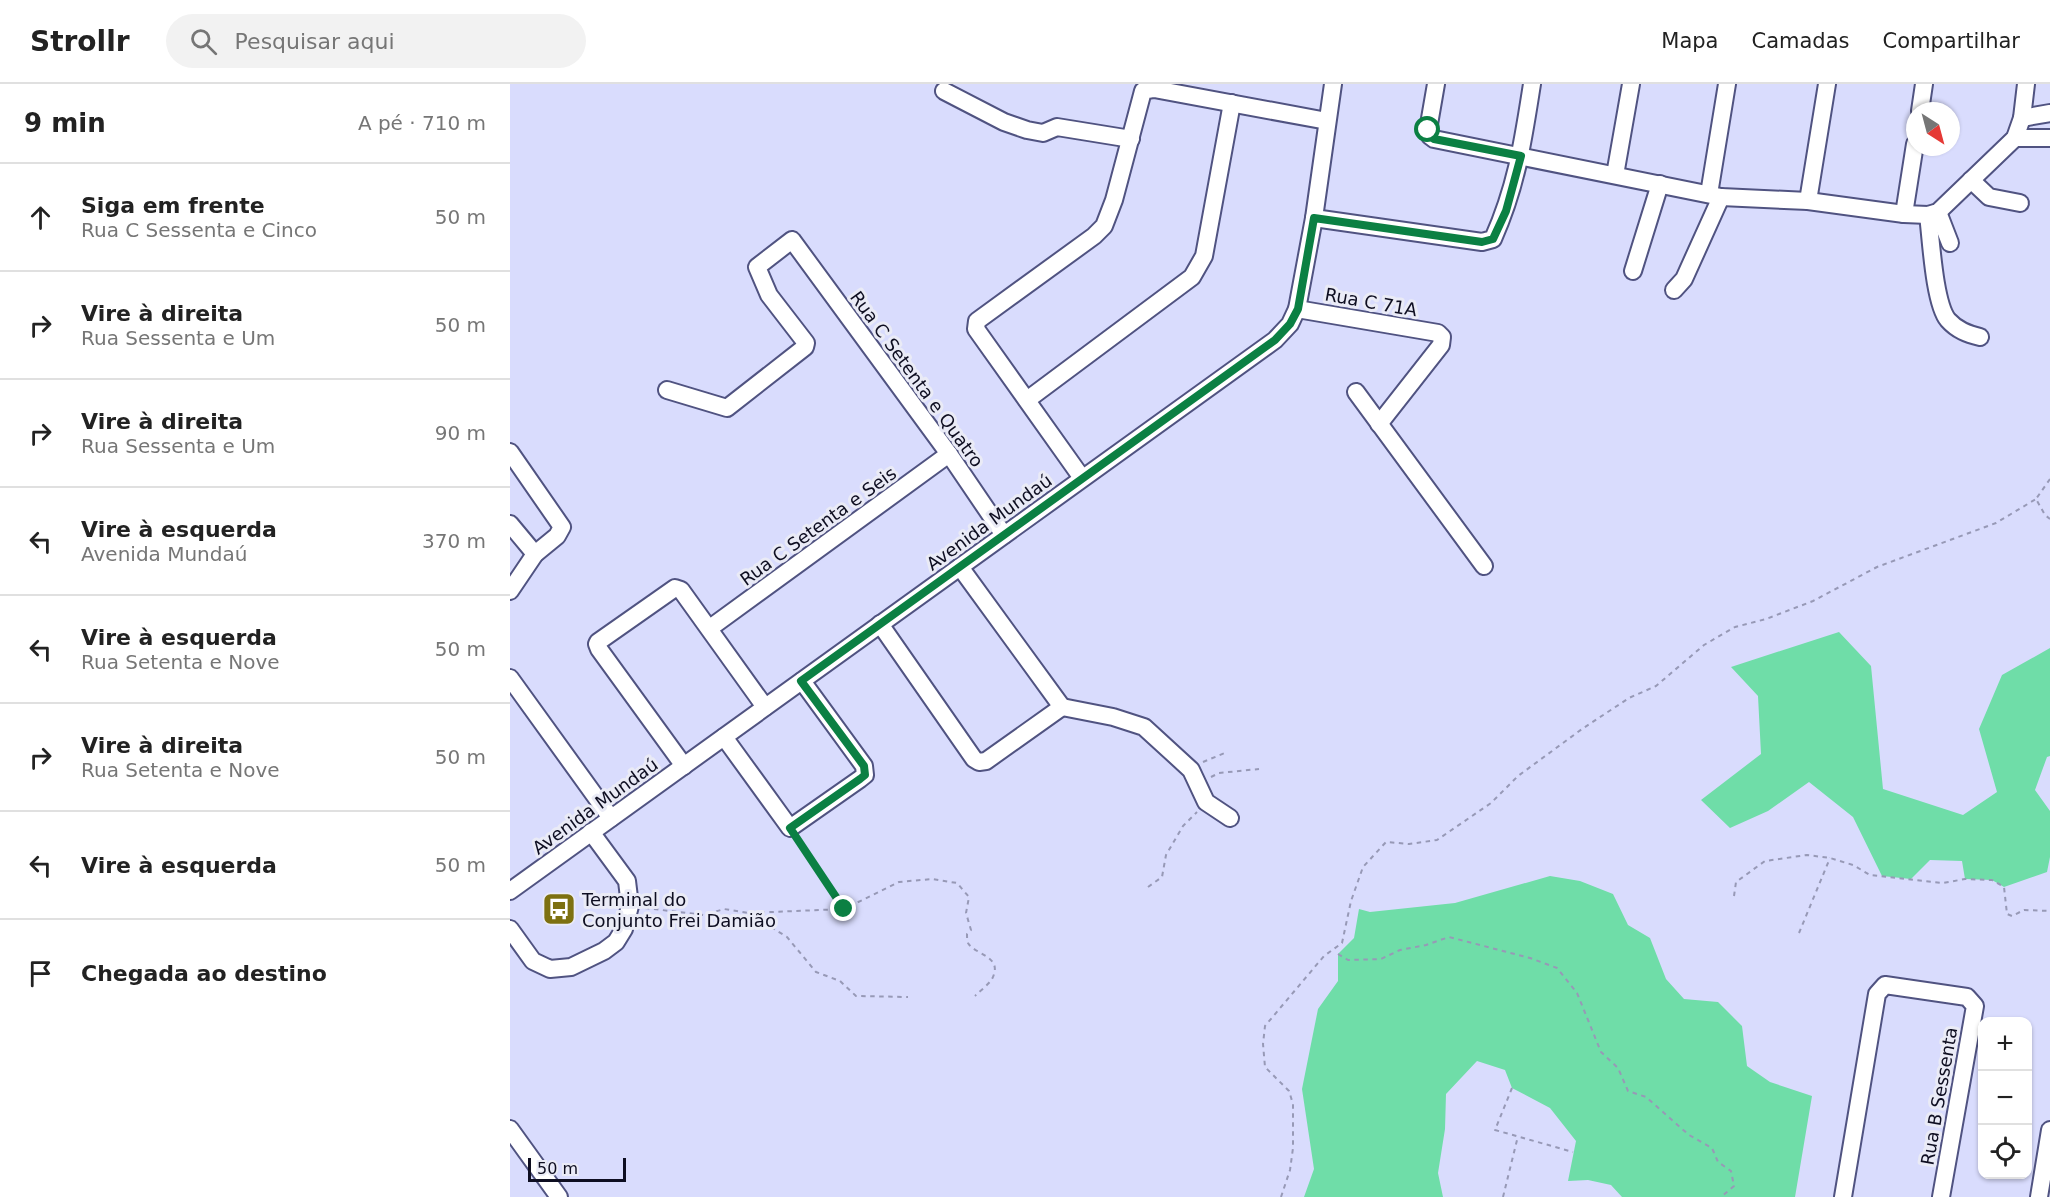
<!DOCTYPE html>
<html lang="pt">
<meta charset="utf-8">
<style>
:root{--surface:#fff;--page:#f2f2f2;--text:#222;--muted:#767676;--line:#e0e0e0}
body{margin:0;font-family:"DejaVu Sans",sans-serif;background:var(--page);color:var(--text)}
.controls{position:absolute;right:18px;bottom:18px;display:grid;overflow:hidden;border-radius:12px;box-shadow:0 2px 4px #0004}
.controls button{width:54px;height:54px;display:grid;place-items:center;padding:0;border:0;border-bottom:2px solid var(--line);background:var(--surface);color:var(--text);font:30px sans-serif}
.compass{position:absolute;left:1396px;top:18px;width:54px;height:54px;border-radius:50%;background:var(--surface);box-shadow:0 2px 4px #0004;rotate:144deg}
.scale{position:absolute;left:18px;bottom:15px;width:98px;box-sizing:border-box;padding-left:6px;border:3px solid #0e0e21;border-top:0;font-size:16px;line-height:21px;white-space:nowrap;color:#0e0e21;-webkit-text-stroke:4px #eaebf6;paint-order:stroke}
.stop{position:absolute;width:18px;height:18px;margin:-14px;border:4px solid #0b8043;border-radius:50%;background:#fff}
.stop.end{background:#0b8043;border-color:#fff;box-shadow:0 2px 6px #0008}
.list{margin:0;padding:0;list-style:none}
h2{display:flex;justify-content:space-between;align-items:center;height:78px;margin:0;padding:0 24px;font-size:26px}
h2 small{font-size:20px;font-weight:400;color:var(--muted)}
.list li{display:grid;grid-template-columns:39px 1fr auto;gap:18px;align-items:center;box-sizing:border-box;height:108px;padding:0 24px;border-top:2px solid var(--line)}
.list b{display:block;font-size:22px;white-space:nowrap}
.list p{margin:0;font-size:20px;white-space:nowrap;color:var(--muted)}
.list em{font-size:20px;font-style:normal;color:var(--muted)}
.icon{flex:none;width:33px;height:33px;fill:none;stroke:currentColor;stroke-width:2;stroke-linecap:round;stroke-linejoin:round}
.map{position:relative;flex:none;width:1540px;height:1113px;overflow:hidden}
header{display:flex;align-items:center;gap:36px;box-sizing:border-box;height:84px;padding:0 30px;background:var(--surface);border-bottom:2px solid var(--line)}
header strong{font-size:28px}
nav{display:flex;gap:33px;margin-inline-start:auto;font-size:21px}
.search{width:420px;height:54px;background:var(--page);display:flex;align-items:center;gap:15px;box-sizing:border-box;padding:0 21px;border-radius:33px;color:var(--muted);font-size:22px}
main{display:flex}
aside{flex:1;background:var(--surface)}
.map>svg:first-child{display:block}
.green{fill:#6fdda8}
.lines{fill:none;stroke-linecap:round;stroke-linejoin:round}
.minor-casing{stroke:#505381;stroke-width:20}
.path{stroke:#9799b6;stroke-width:2;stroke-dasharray:4.5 4.5;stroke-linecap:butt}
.minor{stroke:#fff;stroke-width:16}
.route{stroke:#0b8043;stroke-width:8}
.labels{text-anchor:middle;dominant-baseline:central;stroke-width:6;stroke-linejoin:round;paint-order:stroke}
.street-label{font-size:18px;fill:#0e0e21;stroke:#eaebf6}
.poi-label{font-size:18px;fill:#0e0e21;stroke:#eaebf6;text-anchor:start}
</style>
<header>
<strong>Strollr</strong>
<div class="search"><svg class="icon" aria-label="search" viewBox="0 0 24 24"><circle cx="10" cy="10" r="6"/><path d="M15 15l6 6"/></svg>Pesquisar aqui</div>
<nav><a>Mapa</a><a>Camadas</a><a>Compartilhar</a></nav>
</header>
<main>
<aside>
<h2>9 min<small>A pé · 710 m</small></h2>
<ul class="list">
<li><svg class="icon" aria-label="ahead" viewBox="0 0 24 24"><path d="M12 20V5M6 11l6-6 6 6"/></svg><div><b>Siga em frente</b><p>Rua C Sessenta e Cinco</p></div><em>50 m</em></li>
<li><svg class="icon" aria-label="right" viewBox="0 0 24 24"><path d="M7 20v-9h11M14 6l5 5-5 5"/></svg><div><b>Vire à direita</b><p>Rua Sessenta e Um</p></div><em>50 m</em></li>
<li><svg class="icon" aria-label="right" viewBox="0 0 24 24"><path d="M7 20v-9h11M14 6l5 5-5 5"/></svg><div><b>Vire à direita</b><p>Rua Sessenta e Um</p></div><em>90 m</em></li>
<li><svg class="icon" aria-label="left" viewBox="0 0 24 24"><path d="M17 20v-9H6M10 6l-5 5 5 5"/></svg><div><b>Vire à esquerda</b><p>Avenida Mundaú</p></div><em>370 m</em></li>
<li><svg class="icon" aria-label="left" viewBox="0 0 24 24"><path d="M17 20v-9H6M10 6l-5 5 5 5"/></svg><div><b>Vire à esquerda</b><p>Rua Setenta e Nove</p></div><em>50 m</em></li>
<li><svg class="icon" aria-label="right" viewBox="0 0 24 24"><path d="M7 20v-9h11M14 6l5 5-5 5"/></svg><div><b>Vire à direita</b><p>Rua Setenta e Nove</p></div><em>50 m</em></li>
<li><svg class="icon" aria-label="left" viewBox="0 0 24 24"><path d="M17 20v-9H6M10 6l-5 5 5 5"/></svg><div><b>Vire à esquerda</b></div><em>50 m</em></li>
<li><svg class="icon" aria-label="arrive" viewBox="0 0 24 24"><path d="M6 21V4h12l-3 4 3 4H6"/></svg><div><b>Chegada ao destino</b></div></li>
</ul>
</aside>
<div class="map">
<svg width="1540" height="1113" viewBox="0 0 1540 1113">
<rect width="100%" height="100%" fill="#d9dcfd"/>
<!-- green -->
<g class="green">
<path d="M1329,548L1361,582L1373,705L1453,731L1487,708L1469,645L1492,591L1540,564V672L1537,673L1525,706L1540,727V773L1537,788L1494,803L1482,796L1455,795L1452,777L1420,776L1401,795L1372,792L1343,733L1299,698L1258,727L1220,744L1191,716L1251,670L1248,612L1221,583Z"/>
<path d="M1040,792L1070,797L1103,810L1118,841L1140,854L1156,895L1174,915L1208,918L1232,942L1237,982L1260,998L1302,1012L1285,1113H1112L1101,1101L1078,1096L1058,1097L1066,1057L1040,1024L1002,1004L995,986L967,977L936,1010L935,1045L928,1089L933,1113H794L804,1085L792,1005L808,925L828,897V870L844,854L849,825L860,828L945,819Z"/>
</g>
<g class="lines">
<!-- minor casing -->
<g class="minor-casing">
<g id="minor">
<path d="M926,0L918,46L920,52L924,55L1211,113L1298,117L1394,130L1418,131L1428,128L1505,54L1512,34L1516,0"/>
<path d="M434,7L494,38L517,46L533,49L547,43L621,55"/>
<path d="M1410,27L1414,0"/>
<path d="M1512,34L1540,29"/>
<path d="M1505,54H1540"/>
<path d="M1105,91L1121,0"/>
<path d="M1461,96L1479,113L1510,119"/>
<path d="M1199,110L1217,0"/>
<path d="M1298,117L1317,0"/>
<path d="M1428,128L1440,159"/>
<path d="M1394,130L1405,60"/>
<path d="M1418,131C1421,154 1424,219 1438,236C1447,246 1457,250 1470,253"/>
<path d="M804,134L972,158L983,155C1007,101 1013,57 1022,0"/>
<path d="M1123,187L1150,100"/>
<path d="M1164,206L1174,195L1211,113"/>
<path d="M787,225L928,249L932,253L931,261L869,340"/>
<path d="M157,306L217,324L295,263L296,259L259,211L247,183L282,156L439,370L494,451"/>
<path d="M846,308L974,482"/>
<path d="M517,316L682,193L694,172L722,19"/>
<path d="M0,368L52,443L47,452L25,470L0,507"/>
<path d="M572,394L466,245L467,237L584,152L594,142L604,116L633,7L644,5L817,37"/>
<path d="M0,440L25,470"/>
<path d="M370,540L464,675L469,678L476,677L552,623L450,483"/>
<path d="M200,544L439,370"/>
<path d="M0,594L101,734"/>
<path d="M552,623L603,633L634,643L681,686L696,718L720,734"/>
<path d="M214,653L280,744L350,695L355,691L354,682L292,597"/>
<path d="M174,682L89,565L87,560L88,558L165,504L171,506L255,623"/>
<path d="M0,807L765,256L780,240L787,225L804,134L823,0"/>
<path d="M0,845L23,877L40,885L61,883L94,867L106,858L114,845L120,822L117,797L81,748"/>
<path d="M0,1045L49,1113"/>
<path d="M1333,1113L1367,910L1375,901L1457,913L1465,922L1431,1113"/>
<path d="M1529,1113L1540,1046"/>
</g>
</g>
<!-- path -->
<g class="path">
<path d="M1540,395L1526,415L1535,431L1540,435"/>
<path d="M693,678L717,668"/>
<path d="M701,693L709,689L749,685"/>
<path d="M289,756L334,824"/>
<path d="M638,803L652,793L656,771L673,742L687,728"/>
<path d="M1224,812L1226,798L1255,777L1297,771L1320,774L1343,781L1360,791L1433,799L1455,795L1482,796L1494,803L1497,830L1502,832L1514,826L1540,827"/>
<path d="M135,824L194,831L214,825L238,829L334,825L389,798L422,795L447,799L459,813L456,829L461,846L457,850C457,853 457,857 458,859C465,871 494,872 482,895C478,901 470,907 465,912"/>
<path d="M238,829L277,853L306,888L330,897L346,912L398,913"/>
<path d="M1289,849L1320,774"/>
<path d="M828,870L838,876L871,875L890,866L916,861L939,853L1020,874L1047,884L1067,909L1091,968L1108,984L1118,1007L1136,1013L1179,1051L1202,1064L1208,1078L1221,1087L1224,1102L1211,1113"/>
<path d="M1002,1004L985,1046L1063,1068"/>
<path d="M771,1113L780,1086L783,1064V1020L779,1007L755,983L753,960L755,942L814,872L832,859L841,817L853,783L876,758L899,760L927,756L981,719L1008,692L1072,645L1119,614L1146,602L1194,561L1225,543L1256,535L1303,517L1367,483L1486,439L1526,415"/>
<path d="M993,1113L1008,1052"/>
</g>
<!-- minor -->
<use href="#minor" class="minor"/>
</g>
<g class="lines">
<!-- route -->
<path class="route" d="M334,825L280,744L350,695L355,691L354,682L291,597L765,256L780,240L788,225L804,134L972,158L983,155L996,127L1011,72L924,55L920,52L918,46"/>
</g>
<!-- icons -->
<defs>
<g id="bus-square" transform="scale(1.725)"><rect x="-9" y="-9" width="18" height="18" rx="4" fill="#7d7010" stroke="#eaebf6"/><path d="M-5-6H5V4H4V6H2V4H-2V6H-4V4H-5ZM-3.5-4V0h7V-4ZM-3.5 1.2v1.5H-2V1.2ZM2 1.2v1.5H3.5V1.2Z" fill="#fff"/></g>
</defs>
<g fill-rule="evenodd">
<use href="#bus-square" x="49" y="825"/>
</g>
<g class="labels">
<!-- street labels -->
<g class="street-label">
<text transform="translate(861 218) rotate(10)">Rua C 71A</text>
<text transform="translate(407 295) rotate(54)">Rua C Setenta e Quatro</text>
<text transform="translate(479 438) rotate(-36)">Avenida Mundaú</text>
<text transform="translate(308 442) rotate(-36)">Rua C Setenta e Seis</text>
<text transform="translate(85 722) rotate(-36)">Avenida Mundaú</text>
<text transform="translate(1429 1012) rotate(-80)">Rua B Sessenta</text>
</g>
<!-- poi labels -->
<g class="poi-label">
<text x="72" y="815">Terminal do<tspan x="72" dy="21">Conjunto Frei Damião</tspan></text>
</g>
</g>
</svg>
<div class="controls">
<button>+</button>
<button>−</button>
<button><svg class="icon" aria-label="locate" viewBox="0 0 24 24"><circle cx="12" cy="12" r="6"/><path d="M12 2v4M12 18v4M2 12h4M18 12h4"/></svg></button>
</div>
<svg class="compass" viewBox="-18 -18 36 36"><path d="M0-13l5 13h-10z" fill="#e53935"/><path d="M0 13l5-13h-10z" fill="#767676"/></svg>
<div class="scale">50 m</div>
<div class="stop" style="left:918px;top:46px"></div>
<div class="stop end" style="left:334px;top:825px"></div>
</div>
</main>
